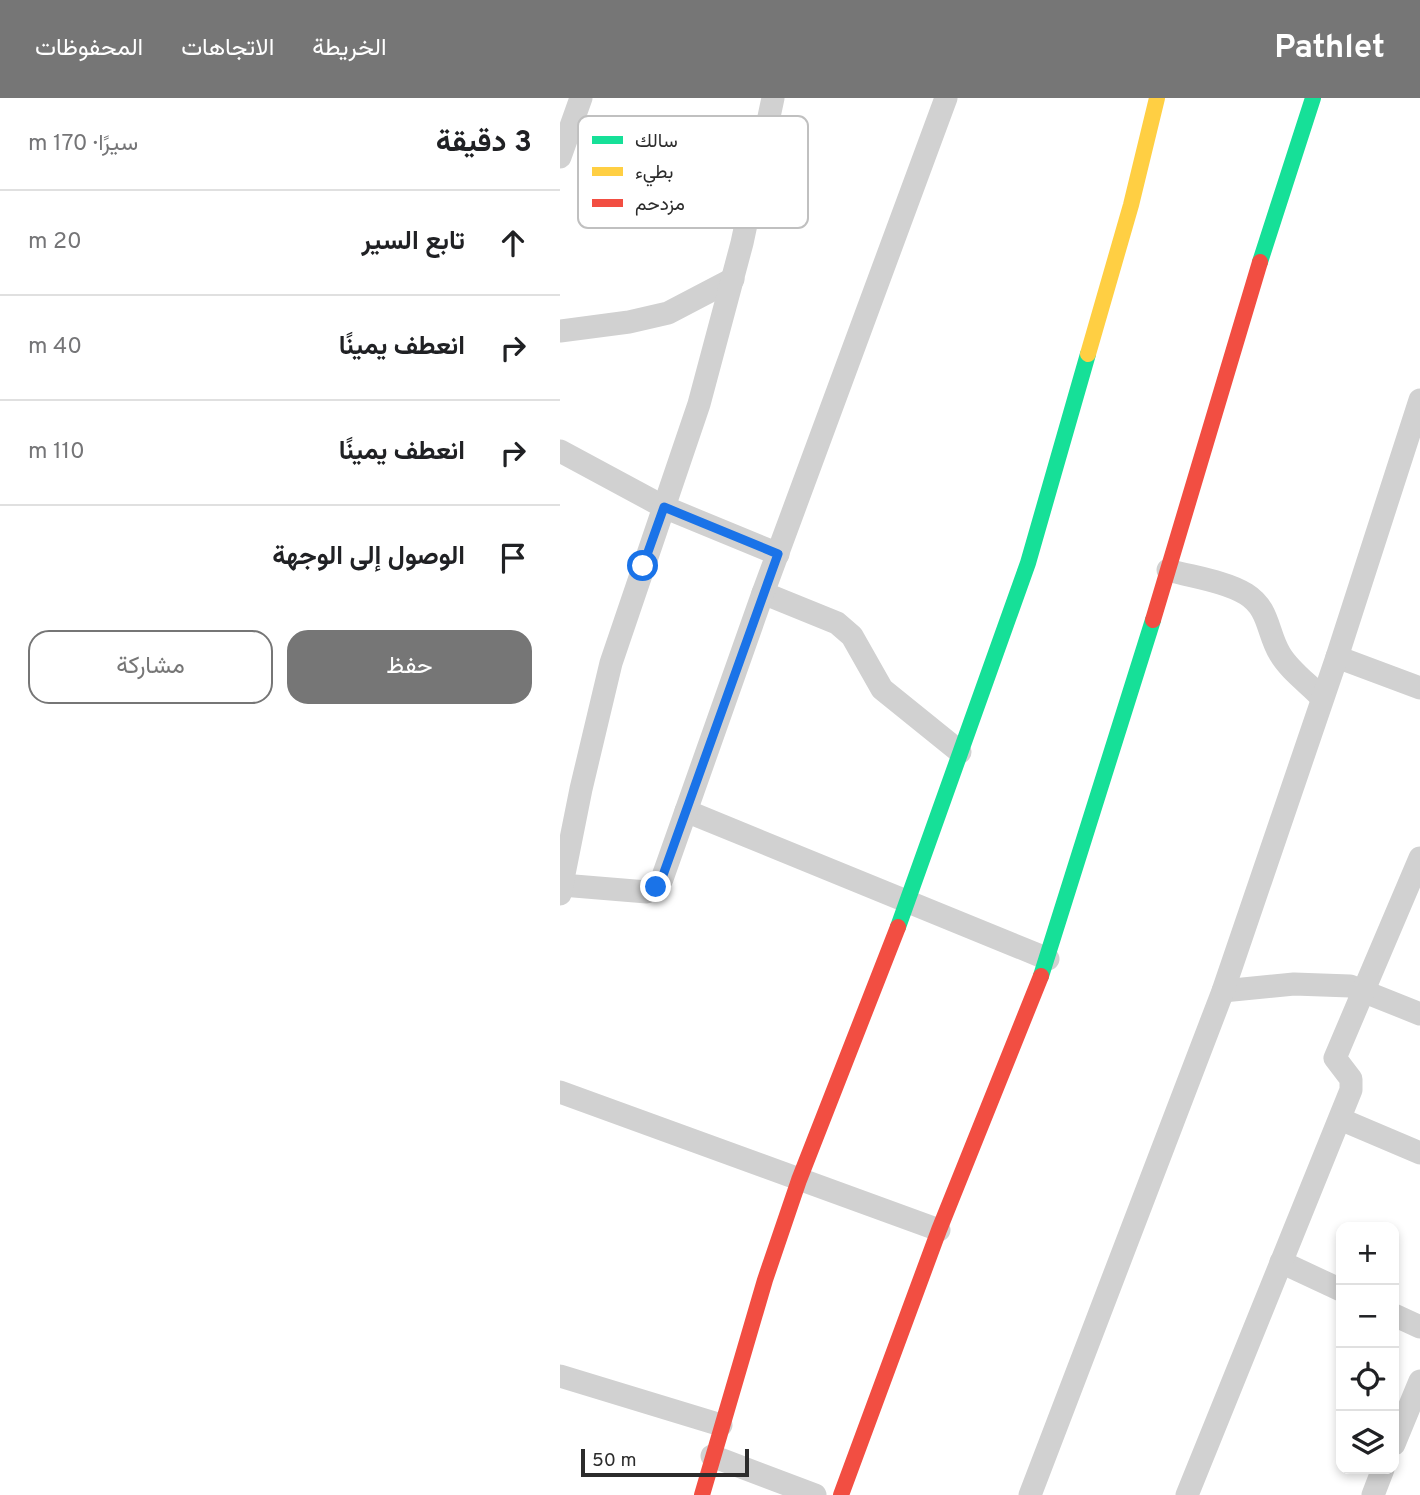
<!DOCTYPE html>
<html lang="ar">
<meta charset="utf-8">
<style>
:root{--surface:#fff;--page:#f2f2f2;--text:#202124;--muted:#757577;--line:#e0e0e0;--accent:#767676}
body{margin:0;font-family:Overpass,Vazirmatn,sans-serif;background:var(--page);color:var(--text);direction:rtl}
.controls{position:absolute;right:21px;bottom:21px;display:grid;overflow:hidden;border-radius:14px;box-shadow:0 4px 10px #0003}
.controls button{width:63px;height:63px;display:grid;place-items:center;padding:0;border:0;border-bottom:2px solid var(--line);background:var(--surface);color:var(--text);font:35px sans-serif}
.scale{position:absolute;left:21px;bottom:18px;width:168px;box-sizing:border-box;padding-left:7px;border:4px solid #2c2c2c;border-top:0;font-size:19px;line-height:24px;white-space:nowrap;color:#2c2c2c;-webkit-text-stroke:5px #fff;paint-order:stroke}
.stop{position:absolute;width:21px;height:21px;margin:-16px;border:5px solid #1a73e8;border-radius:50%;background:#fff}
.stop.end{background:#1a73e8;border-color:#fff;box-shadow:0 2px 7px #0008}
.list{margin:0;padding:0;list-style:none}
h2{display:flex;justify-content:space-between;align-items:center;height:91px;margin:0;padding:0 28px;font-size:30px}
h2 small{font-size:23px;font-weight:400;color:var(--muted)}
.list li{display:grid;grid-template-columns:46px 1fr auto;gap:21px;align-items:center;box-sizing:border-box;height:105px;padding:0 28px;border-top:2px solid var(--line)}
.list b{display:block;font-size:26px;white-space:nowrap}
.list em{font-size:23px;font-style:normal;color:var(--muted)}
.actions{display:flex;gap:14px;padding:21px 28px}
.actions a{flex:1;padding:16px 0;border:2px solid var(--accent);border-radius:21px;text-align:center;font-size:24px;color:var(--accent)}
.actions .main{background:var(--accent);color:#fff}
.icon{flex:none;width:38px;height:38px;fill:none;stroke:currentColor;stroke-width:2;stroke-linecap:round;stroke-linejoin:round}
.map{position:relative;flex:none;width:860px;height:1397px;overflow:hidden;direction:ltr}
header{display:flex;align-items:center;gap:42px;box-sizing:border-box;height:98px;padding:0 35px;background:var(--accent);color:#fff}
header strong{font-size:33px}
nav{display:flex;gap:38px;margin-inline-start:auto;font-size:24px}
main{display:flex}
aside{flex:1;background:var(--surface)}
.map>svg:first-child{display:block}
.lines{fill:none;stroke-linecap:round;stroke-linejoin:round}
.street{stroke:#d1d1d1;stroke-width:23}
.fast{stroke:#16e098;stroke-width:16}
.slow{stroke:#ffcf43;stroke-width:16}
.jam{stroke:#f24e42;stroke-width:16}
.route{stroke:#1a73e8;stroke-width:9}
.key{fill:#fff;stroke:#c0c0c0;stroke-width:2}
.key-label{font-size:19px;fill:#2c2c2c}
</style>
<header>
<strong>Pathlet</strong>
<nav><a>الخريطة</a><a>الاتجاهات</a><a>المحفوظات</a></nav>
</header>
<main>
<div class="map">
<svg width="860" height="1397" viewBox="0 0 860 1397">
<rect width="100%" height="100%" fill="#fff"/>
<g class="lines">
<!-- street -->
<g class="street">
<path d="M0,59L21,0"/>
<path d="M0,233L69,224L108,215L173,181"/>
<path d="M0,353L104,409L218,456"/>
<path d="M608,472C632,479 665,483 686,496C710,511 707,535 720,556C730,573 749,586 762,600"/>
<path d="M203,495L277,525L292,538L322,591L400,654"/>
<path d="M777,559L860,590"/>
<path d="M126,713L488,861"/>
<path d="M2,787L87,794L96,789L102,781L203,495L386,0"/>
<path d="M0,796L21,691L51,565L139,306L182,145L213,0"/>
<path d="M663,893L734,886L790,888L860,916"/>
<path d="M0,994L379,1132"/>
<path d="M780,1021L860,1055"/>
<path d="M721,1164L781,1192"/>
<path d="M834,1217L860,1229"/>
<path d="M0,1278L161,1327"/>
<path d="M834,1346L860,1283"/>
<path d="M152,1358L255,1397"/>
<path d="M470,1397L663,893L777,559L860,302"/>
<path d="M627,1397L791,992V981L775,960L860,760"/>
<path d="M813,1397L823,1371"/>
</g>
<!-- fast -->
<g class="fast">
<path d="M700,164L753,0"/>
<path d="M338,829L468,465L528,256"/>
<path d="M481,878L593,522"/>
</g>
<!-- slow -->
<path class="slow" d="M528,256L571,107L597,0"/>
<!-- jam -->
<g class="jam">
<path d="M593,522L700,164"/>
<path d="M142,1397L205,1182L239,1082L338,829"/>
<path d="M281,1397L379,1132L481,878"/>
</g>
</g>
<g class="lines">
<!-- route -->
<path class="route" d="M83,468L104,409L218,456L102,780L96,789"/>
</g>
<!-- legend -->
<rect x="18" y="18" width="230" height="112" rx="10" class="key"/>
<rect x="32" y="38" width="31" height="8" fill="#16e098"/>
<rect x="32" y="69" width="31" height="9" fill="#ffcf43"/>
<rect x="32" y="101" width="31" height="8" fill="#f24e42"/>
<g class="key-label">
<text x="75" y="49">سالك</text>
<text x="75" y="80">بطيء</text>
<text x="75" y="112">مزدحم</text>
</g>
</svg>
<div class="controls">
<button>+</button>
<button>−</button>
<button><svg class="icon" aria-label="locate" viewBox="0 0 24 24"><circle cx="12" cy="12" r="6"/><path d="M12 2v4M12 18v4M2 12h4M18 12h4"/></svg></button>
<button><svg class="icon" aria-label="layers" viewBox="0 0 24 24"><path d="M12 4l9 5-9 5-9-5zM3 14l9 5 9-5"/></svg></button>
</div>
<div class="scale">50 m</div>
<div class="stop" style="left:83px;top:468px"></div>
<div class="stop end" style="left:96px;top:789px"></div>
</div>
<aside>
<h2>3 دقيقة<small>سيرًا · 170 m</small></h2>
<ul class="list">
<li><svg class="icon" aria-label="ahead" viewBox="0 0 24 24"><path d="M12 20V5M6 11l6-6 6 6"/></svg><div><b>تابع السير</b></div><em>20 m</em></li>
<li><svg class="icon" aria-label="right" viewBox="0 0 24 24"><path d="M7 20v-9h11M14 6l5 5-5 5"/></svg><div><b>انعطف يمينًا</b></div><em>40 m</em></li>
<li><svg class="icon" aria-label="right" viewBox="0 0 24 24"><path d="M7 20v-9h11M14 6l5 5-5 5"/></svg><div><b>انعطف يمينًا</b></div><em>110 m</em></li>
<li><svg class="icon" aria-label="arrive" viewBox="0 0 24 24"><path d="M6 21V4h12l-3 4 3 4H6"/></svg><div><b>الوصول إلى الوجهة</b></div></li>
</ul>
<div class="actions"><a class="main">حفظ</a><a>مشاركة</a></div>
</aside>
</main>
